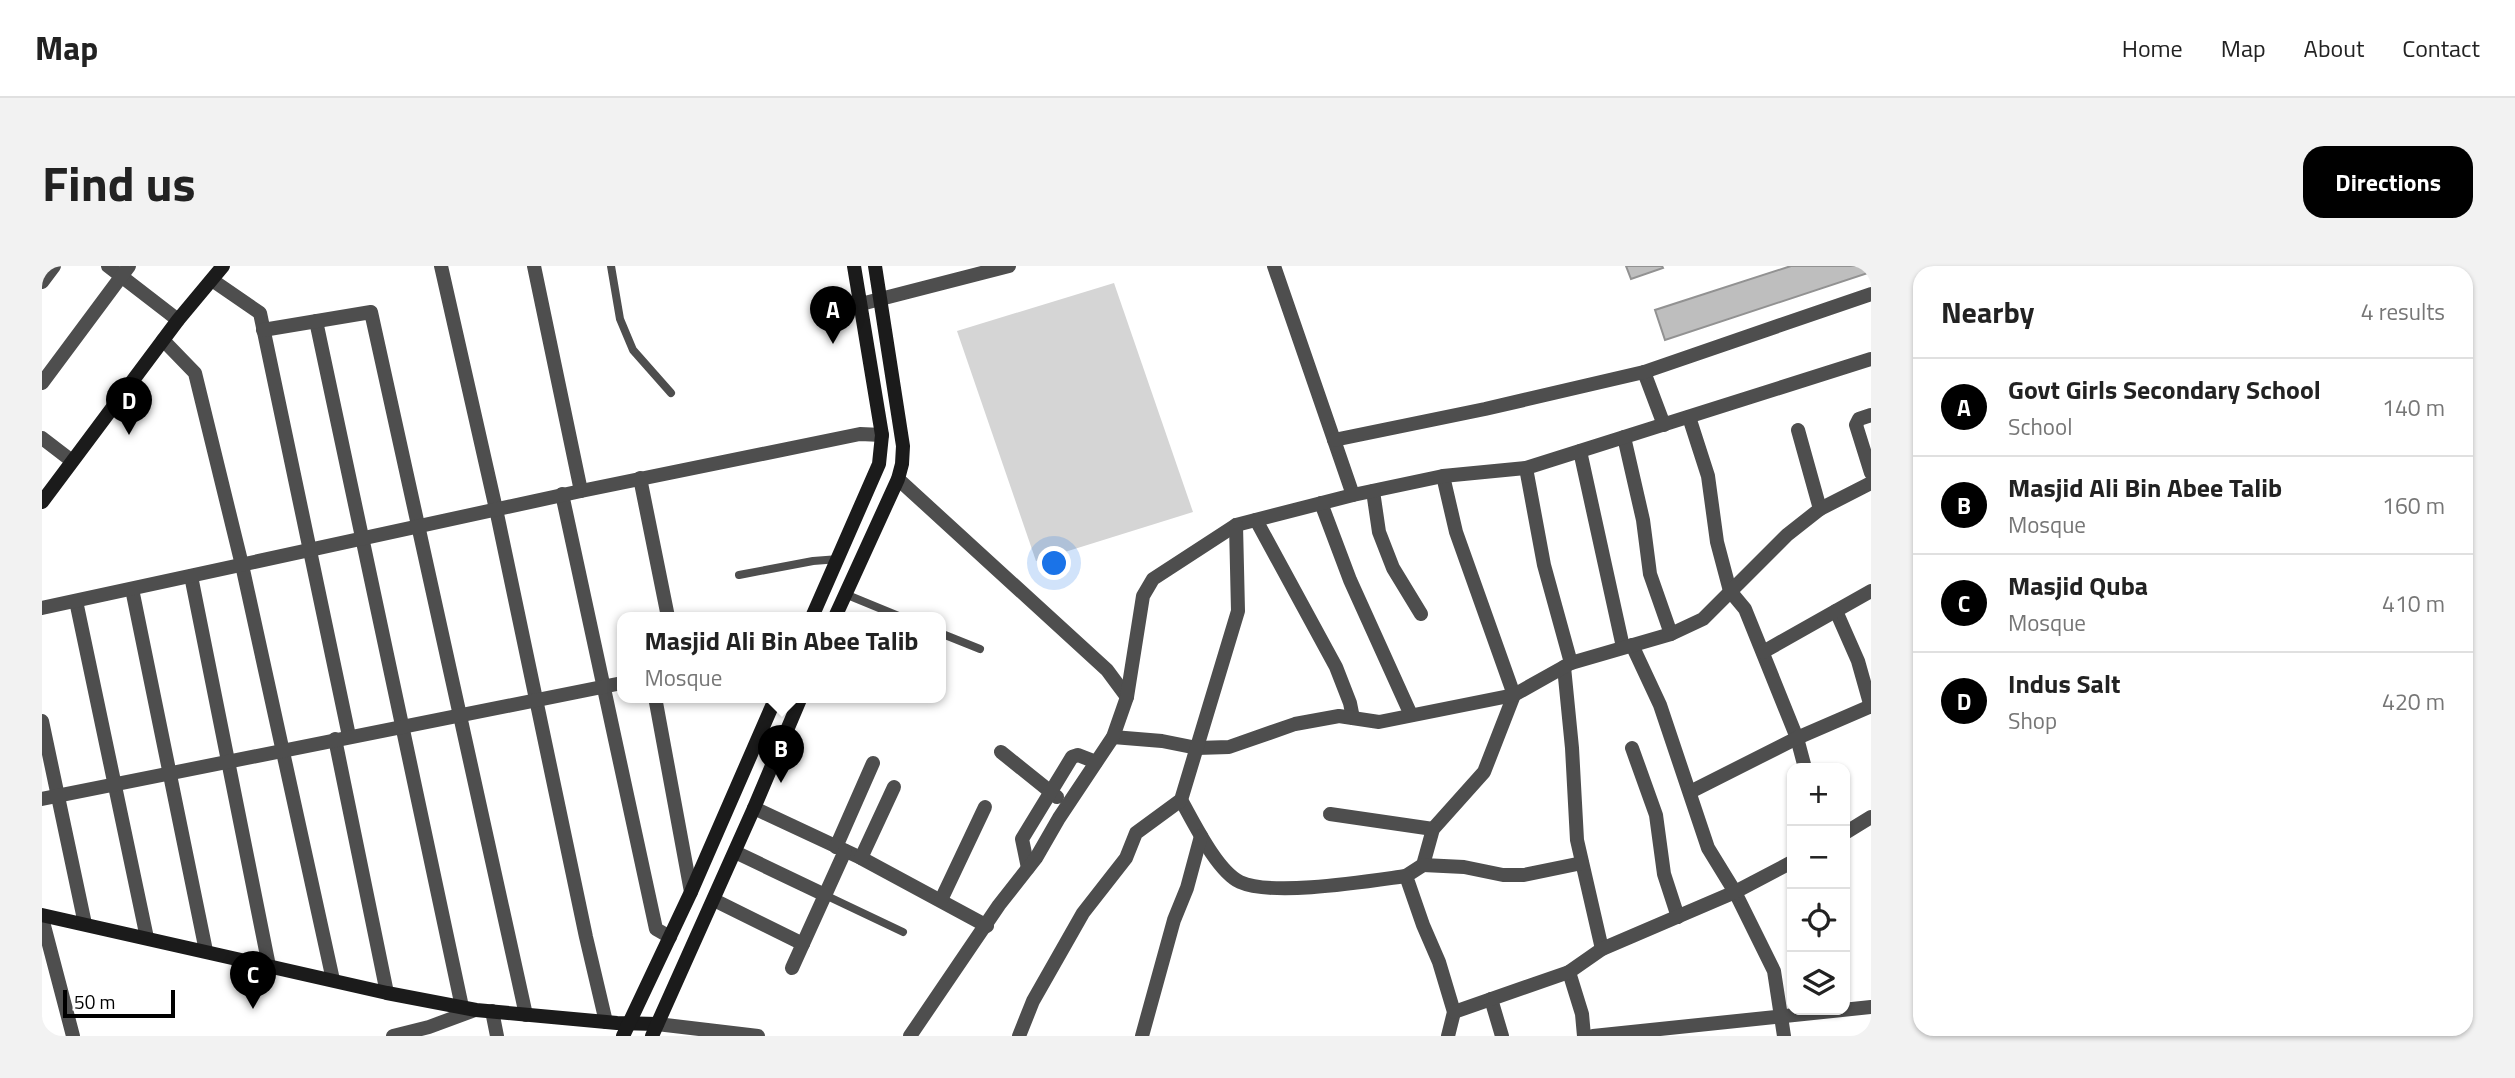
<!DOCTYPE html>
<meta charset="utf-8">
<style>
:root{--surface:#fff;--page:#f2f2f2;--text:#222;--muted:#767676;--line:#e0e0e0;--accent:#000}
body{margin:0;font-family:"Titillium Web",sans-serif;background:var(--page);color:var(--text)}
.controls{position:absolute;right:21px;bottom:21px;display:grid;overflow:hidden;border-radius:14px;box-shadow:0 2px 5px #0004}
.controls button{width:63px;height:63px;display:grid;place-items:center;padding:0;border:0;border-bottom:2px solid var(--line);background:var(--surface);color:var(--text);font:35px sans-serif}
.scale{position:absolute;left:21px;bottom:18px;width:112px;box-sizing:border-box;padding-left:7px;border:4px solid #000;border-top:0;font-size:19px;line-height:24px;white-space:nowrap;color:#000;-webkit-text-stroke:5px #fff;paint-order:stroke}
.you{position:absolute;left:1013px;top:298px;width:24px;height:24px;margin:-18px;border:5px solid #fff;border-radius:50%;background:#1a73e8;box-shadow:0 0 0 10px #1a73e833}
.badge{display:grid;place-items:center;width:46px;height:46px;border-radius:50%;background:var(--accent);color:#fff;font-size:23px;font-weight:700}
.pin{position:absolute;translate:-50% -58px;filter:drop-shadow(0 2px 4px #0008)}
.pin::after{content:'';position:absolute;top:37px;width:24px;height:21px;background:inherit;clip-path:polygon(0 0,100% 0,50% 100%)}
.popup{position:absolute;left:575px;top:346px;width:329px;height:91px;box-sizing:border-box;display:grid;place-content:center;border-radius:14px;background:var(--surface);filter:drop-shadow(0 2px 5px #0005);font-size:23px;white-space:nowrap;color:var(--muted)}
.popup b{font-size:26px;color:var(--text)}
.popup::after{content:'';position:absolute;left:50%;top:100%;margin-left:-14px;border:14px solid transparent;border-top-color:var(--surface)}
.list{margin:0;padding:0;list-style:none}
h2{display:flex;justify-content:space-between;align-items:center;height:91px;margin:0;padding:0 28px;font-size:30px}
h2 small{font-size:23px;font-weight:400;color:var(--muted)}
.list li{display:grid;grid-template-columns:46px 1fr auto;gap:21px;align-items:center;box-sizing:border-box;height:98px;padding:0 28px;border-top:2px solid var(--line)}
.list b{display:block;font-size:26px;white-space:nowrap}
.list p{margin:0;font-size:23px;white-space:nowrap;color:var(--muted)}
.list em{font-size:23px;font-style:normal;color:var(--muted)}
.icon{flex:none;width:38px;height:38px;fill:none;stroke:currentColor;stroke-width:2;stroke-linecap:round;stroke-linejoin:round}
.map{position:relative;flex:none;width:1829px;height:770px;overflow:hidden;border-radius:21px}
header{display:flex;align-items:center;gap:42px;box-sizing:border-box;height:98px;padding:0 35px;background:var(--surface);border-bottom:2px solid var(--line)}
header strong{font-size:33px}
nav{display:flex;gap:38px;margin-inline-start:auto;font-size:24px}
.intro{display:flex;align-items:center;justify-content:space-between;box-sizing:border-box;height:168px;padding:0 42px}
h1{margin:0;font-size:49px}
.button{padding:18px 32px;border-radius:21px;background:var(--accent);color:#fff;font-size:24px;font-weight:700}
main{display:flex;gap:42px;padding:0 42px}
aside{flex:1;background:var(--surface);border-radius:21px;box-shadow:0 2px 5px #0004}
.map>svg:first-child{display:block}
.green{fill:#d5d5d5}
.building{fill:#bebebe;stroke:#929292;stroke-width:2}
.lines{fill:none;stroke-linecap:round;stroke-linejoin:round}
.lane{stroke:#4e4e4e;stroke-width:8}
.street{stroke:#4e4e4e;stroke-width:14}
.secondary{stroke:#1b1b1b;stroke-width:14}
</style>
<header>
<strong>Map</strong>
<nav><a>Home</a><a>Map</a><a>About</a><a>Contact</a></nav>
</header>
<div class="intro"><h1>Find us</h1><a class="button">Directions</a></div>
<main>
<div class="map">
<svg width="1829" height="770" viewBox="0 0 1829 770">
<rect width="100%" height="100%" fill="#fff"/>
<!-- green -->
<path class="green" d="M1072,17L1151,246L994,295L915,65Z"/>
<!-- building -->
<g class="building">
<path d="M1584,0H1620L1621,2L1589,13Z"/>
<path d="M1749,0H1829V6L1623,74L1613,44Z"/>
</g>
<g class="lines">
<!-- lane -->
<g class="lane">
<path d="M569,0L578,53L591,84L629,127"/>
<path d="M697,309L771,295L797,293"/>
<path d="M803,328L859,351"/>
<path d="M898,367L938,383"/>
<path d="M783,629L861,666"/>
</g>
<!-- street -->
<g class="street">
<path d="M66,0L136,54"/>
<path d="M399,0L454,243L544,671L564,756"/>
<path d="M492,0L539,225"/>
<path d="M1232,0L1311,229"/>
<path d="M170,14L218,47L307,470"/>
<path d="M0,16L12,0"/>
<path d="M819,38L967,0"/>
<path d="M274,55L420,741"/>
<path d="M221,64L329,46L484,749"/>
<path d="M121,74L153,107L200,299L291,714"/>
<path d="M1602,106L1622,159"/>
<path d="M0,117L87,0"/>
<path d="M1829,149L1817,153L1814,159L1829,207"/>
<path d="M1647,151L1666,210L1675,276L1688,325L1703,343L1755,472L1763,502"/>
<path d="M1756,164L1778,243"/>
<path d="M1582,171L1601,254L1608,308L1629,368"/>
<path d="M0,172L30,195"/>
<path d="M1292,174L1443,143L1602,106L1829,28"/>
<path d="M1538,185L1581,381"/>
<path d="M1484,202L1502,299L1529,397"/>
<path d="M1401,210L1414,266L1472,429L1442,506L1391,563L1381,599L1364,610L1381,659L1397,696L1412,746L1406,770"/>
<path d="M598,212L626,351"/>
<path d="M856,213L1065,404L1085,431"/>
<path d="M1331,225L1337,266L1351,302L1379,348"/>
<path d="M520,228L614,663L628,671"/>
<path d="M1279,237L1308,314L1369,449"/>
<path d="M1214,254L1294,401L1308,437L1311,452"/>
<path d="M149,310L227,700"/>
<path d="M90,323L164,685"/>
<path d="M34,335L105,672"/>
<path d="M0,342L539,225L818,168L840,169"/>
<path d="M1794,345L1816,395L1829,441"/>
<path d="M1590,379L1618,439L1666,582L1693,626L1732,705L1742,770"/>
<path d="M1721,386L1829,325"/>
<path d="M1522,401L1530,482L1535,574L1560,683"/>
<path d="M613,431L649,626"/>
<path d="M0,455L43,658"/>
<path d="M1071,471L1120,475L1155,482L1187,481L1253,458L1297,450L1337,456L1472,429L1529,397L1629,368L1661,353L1745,269L1778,243L1829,217"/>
<path d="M293,473L345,727"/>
<path d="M1590,482L1614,549L1622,608L1636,651"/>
<path d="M959,486L1015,531"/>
<path d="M1648,526L1755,472L1829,440"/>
<path d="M0,533L580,417"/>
<path d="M1139,534C1152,557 1175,605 1198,616C1231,631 1327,615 1364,610"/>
<path d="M712,542L819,592L945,660"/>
<path d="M1288,548L1391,563"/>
<path d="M1803,567L1829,551"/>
<path d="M794,581L831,497"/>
<path d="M693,586L783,629"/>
<path d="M819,592L852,521"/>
<path d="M1381,599L1422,601L1461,609H1482L1540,597"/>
<path d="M986,602L980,573L1030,491L1036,489L1054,496"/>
<path d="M672,634L761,678"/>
<path d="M899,634L943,541"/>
<path d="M0,652L31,770"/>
<path d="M750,702L803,585"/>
<path d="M1527,706L1540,748L1542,770"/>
<path d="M1449,733L1460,770"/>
<path d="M450,745L455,770"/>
<path d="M1412,746L1527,706L1560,683L1693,626L1750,596"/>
<path d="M615,758L716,770"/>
<path d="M351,770L387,761L433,744"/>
<path d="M868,770L957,639L994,592L1017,552L1071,471L1085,431L1101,330L1111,313L1194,259L1311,229L1401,210L1484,202L1829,93"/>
<path d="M977,770L991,735L1041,647L1084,592L1094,567L1139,534L1196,345L1194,259"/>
<path d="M1100,770L1132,654L1145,622L1159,570"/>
<path d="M1551,770L1829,741"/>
</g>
<!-- secondary -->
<g class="secondary">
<path d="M0,236L136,54L181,0"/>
<path d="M770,351L837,198L840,169L812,0"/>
<path d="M793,351L856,213L860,198L861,180L833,0"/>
<path d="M0,649L345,727L434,744L575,757L615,758"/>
<path d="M581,770L649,626L734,431"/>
<path d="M610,770L712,542L759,431"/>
</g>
</g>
</svg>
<div class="controls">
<button>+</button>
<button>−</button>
<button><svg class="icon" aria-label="locate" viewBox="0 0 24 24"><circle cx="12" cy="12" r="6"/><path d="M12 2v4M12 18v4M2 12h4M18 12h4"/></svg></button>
<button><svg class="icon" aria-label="layers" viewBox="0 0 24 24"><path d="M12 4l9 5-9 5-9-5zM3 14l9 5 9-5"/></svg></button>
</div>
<div class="scale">50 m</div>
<div class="you"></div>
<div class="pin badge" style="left:791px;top:78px">A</div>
<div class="pin badge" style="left:739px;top:517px">B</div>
<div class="popup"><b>Masjid Ali Bin Abee Talib</b>Mosque</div>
<div class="pin badge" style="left:211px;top:743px">C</div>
<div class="pin badge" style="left:87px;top:169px">D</div>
</div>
<aside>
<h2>Nearby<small>4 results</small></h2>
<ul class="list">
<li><span class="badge">A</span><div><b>Govt Girls Secondary School</b><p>School</p></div><em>140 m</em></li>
<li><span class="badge">B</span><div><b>Masjid Ali Bin Abee Talib</b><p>Mosque</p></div><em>160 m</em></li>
<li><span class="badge">C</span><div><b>Masjid Quba</b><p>Mosque</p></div><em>410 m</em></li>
<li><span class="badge">D</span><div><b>Indus Salt</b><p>Shop</p></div><em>420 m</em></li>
</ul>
</aside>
</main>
